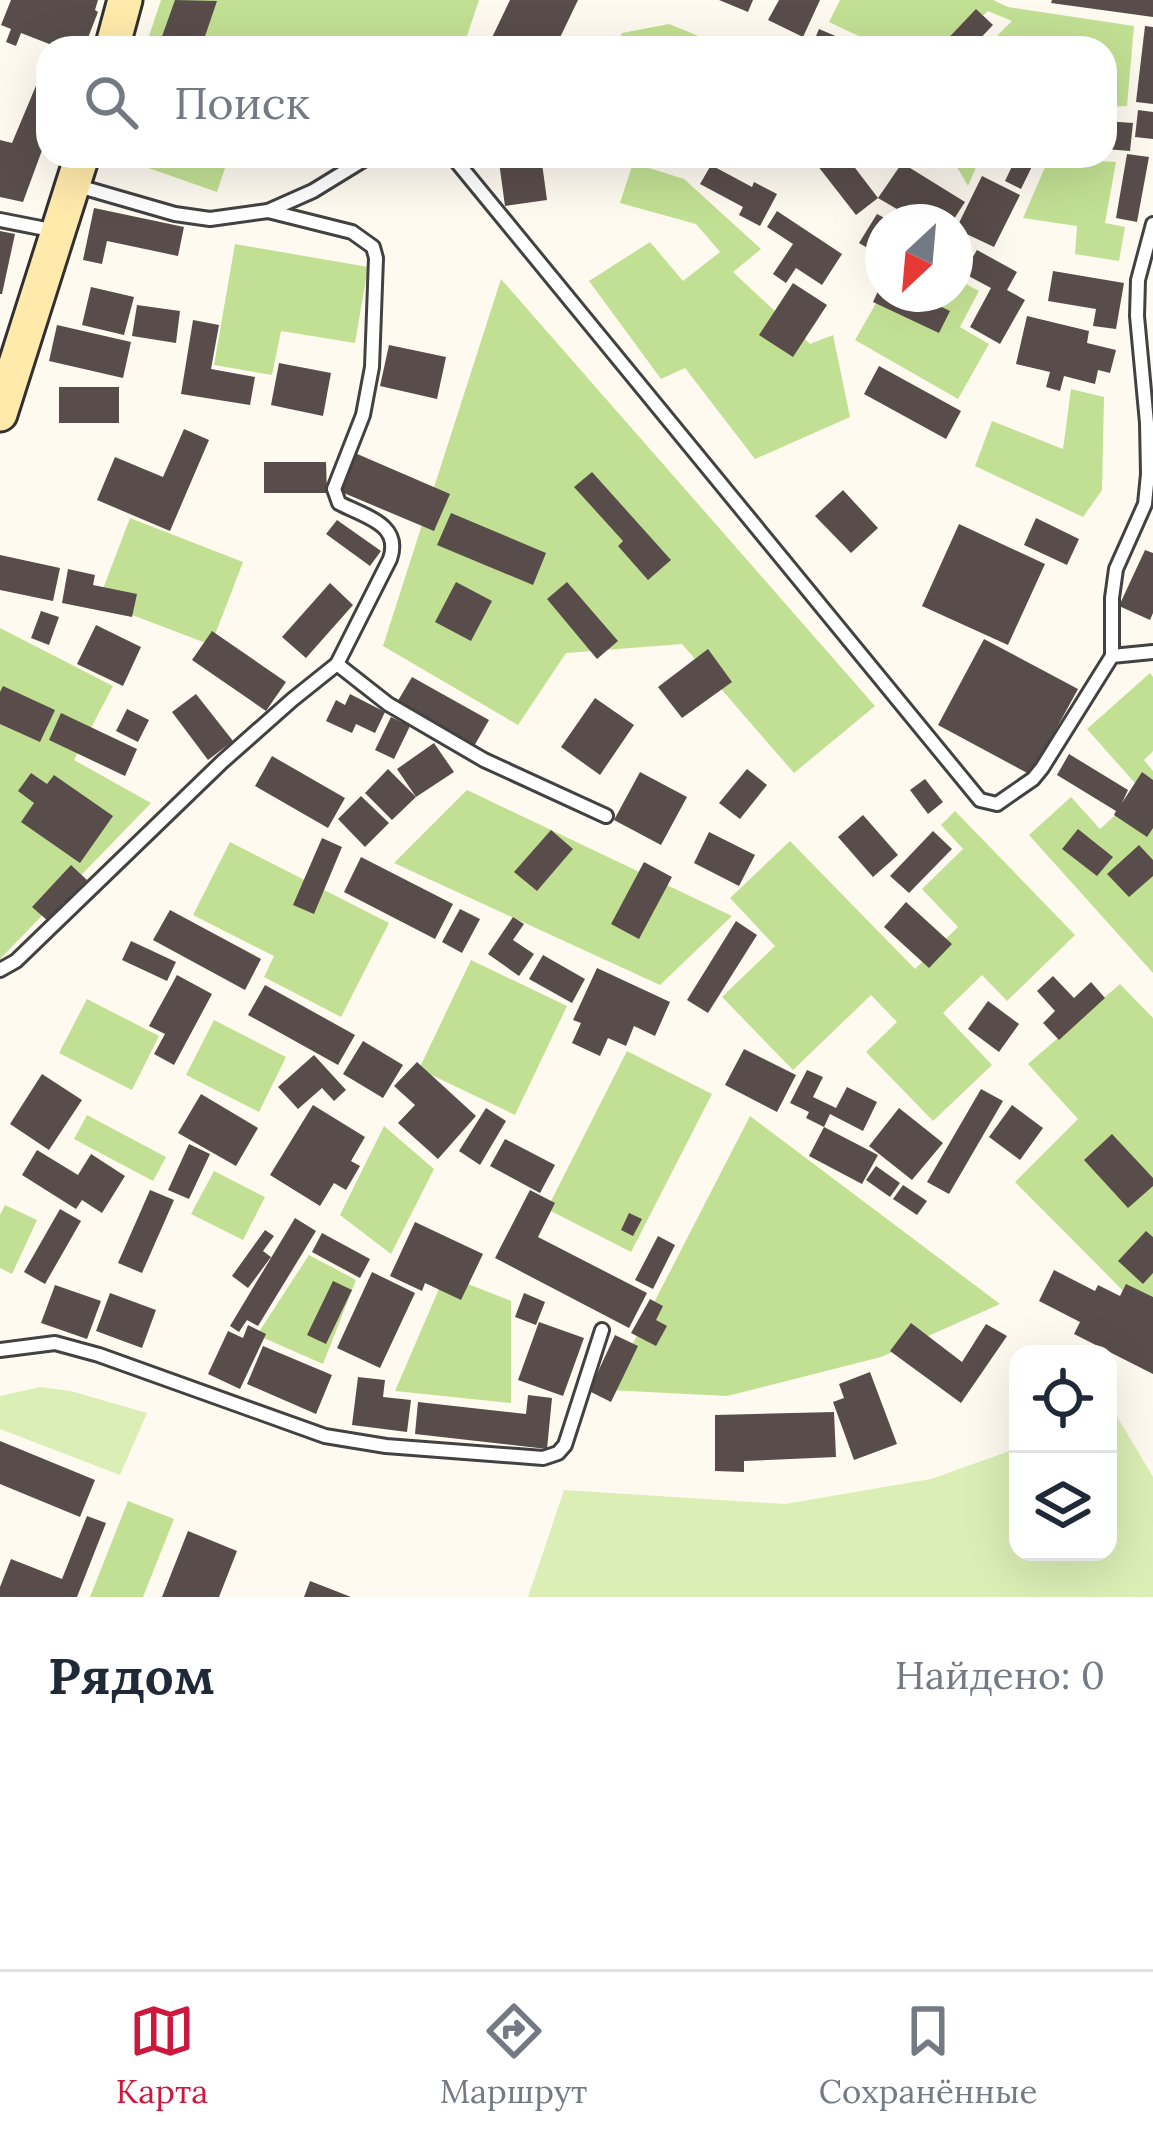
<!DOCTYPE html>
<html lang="ru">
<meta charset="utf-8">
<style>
:root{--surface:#fff;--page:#f2f2f3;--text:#1f2937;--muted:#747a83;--line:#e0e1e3;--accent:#cd183d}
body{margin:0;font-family:Lora,serif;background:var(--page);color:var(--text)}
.controls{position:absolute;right:36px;bottom:36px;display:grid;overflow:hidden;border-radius:24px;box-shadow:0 12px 48px #0002}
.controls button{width:108px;height:108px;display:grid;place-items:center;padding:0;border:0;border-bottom:3px solid var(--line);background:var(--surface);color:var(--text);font:60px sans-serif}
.compass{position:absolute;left:865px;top:204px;width:108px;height:108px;border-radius:50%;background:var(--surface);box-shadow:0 12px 48px #0002;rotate:206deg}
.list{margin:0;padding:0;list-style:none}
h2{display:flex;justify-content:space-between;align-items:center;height:156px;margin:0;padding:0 48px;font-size:51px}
h2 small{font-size:39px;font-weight:400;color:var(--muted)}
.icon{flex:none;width:66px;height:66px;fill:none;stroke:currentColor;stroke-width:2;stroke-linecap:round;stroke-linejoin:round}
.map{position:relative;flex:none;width:1153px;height:1597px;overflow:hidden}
.search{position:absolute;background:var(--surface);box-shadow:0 12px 48px #0002;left:36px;right:36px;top:36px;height:132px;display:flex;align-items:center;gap:30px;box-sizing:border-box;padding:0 42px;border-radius:36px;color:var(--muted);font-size:45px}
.sheet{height:372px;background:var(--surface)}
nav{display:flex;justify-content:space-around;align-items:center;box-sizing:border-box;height:168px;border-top:3px solid var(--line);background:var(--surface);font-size:33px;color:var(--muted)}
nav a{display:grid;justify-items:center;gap:6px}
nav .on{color:var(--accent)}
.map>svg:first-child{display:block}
.green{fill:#dbeeb5}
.forest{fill:#c2e093}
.building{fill:#584d4a}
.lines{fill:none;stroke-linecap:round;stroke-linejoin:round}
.lane-casing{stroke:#424242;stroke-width:18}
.secondary-casing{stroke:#313131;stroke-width:39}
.lane{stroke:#fff;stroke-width:12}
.secondary{stroke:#ffe9ab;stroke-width:33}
</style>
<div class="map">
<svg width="1153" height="1597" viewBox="0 0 1153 1597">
<rect width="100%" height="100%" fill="#fffaf0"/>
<!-- green -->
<g class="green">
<path d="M40,1387L71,1391L147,1413L120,1475L0,1429V1396Z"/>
<path d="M1115,1413L1153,1477V1597H528L564,1490L785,1504L931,1479L1018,1448V1552H1108V1416Z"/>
</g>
<!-- forest -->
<g class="forest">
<path d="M161,0H479L463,48H429L399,38L394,48H145Z"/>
<path d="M840,0H993L1008,7L1134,26L1127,106L1105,107V48H985L1012,21L988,11L946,48H884L829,22Z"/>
<path d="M669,24L723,46L614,48L622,33Z"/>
<path d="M114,156H229L217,192Z"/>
<path d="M932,156H981L968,186L954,162L941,166Z"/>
<path d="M1049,158L1116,162L1105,223L1125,227L1119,261L1075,254L1077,226L1023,218Z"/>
<path d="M633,163L684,179L761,249L733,272L810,344L833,335L850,417L755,459L685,368L661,379L589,281L650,242L683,281L720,252L696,224L620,203Z"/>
<path d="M235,244L368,267L355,343L281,331L272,375L214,365Z"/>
<path d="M955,278L979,291L960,327L989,344L958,399L855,340L883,291V294H955Z"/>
<path d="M501,279L875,706L794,773L682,644L566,653L518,725L383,646Z"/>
<path d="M1071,389L1104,397L1102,490L1083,517L975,466L992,421L1063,449Z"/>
<path d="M130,518L243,562L211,645L98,602Z"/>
<path d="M0,628L113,686L74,760L151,803L0,959Z"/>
<path d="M1150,673L1153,677V751L1144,760L1153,771V973L1029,835L1071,797L1100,829L1142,791L1087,729Z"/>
<path d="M467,790L732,916L660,985L394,863Z"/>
<path d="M955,811L1075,935L1007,1001L982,975L943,1013L992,1065L933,1121L866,1052L897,1022L871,995L793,1070L722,997L775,946L730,898L790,841L915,969L958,927L922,889L963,849L941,825Z"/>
<path d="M230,842L389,923L341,1017L264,977L274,956L193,915Z"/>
<path d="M471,960L567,1006L515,1115L419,1069Z"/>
<path d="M1120,984L1153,1018V1321L1015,1182L1078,1119L1028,1064Z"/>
<path d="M87,999L159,1036L132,1090L59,1053Z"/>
<path d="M214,1020L286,1057L259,1112L186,1075Z"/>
<path d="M627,1051L712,1094L631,1252L547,1209Z"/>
<path d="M87,1115L166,1157L153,1181L74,1139Z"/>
<path d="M750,1116L1000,1304L881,1357L727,1396L609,1390Z"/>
<path d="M384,1126L434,1169L391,1254L340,1215Z"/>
<path d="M214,1171L265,1197L243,1240L191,1214Z"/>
<path d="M5,1205L37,1220L12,1274L0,1268V1215Z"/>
<path d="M309,1255L356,1280L323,1364L257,1335Z"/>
<path d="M445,1275L511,1301V1403L395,1391Z"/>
<path d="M128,1501L174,1519L143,1597H90Z"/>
</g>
<!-- building -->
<g class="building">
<path d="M11,0H98L95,10L98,12L84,48H51L52,45L21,33L16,46L6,42L11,29L1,25Z"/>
<path d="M175,0L217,1L201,48H178L160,42Z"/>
<path d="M510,0H578L555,48H487Z"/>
<path d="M719,0H753L748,12Z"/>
<path d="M779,0H820L803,37L768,20Z"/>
<path d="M1052,0H1153V17L1051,3Z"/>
<path d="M976,9L993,25L971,48H939Z"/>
<path d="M1145,26L1153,27V104L1136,102Z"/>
<path d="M819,29L864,48H811Z"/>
<path d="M48,57V134L23,202L0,197V140L12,143Z"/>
<path d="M1138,110L1153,112V139L1135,137Z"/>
<path d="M1105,121L1133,123L1130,151L1105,149Z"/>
<path d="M1127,154L1149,157L1137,222L1116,218Z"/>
<path d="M541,156L547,200L505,206L499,162Z"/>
<path d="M810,156H846L878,198L856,215Z"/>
<path d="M1017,156H1037L1021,189L1005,181Z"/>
<path d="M902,163L965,202L952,222H919L878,198Z"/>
<path d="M711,165L752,187L754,182L777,194L760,226L739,215L743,207L700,184Z"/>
<path d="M982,176L1020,195L994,247L956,229Z"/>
<path d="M94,208L184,227L178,256L107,241L102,264L83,260Z"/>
<path d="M777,211L842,254L822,285L796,268L786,283L773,274L793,244L767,227Z"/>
<path d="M877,214L892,222H883V257L859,243Z"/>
<path d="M0,231L15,234L2,294H0Z"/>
<path d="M977,250L1017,272L1007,290L1025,300L1000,344L970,327L991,288L963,273Z"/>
<path d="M1053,271L1124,283L1116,329L1093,326L1096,309L1048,301Z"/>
<path d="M883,280V294H914L950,311L939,333L873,302Z"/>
<path d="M793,283L827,305L793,357L759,335Z"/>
<path d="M91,287L134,297L124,335L82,325Z"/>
<path d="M137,305L180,311L176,343L132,336Z"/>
<path d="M1027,316L1089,331L1087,343L1116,350L1110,373L1098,370L1095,384L1064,376L1060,391L1046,387L1050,372L1016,364Z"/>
<path d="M193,320L219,325L211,369L255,377L250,405L181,394Z"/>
<path d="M57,325L131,342L123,378L49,361Z"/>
<path d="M389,345L446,357L437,399L380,386Z"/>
<path d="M279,363L331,373L323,416L271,405Z"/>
<path d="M879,366L961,411L946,439L864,394Z"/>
<rect x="59" y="387" width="60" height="36"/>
<path d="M184,429L209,440L170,531L97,500L115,457L163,477Z"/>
<path d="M355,453L450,494L434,531L339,491Z"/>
<path d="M264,462H326L327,493H264Z"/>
<path d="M592,472L671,560L648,580L618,546L623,541L574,487Z"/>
<path d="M843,490L878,528L851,553L815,516Z"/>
<path d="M451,513L546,553L533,585L437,545Z"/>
<path d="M1036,518L1079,539L1067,565L1024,545Z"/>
<path d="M337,520L381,551L370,566L326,534Z"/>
<path d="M959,524L1045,564L1008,645L922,606Z"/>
<path d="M1145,550L1153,553V613L1150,620L1119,606Z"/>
<path d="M0,555L60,568L53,601L0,590Z"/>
<path d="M68,569L95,575L93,585L137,594L132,617L62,603Z"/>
<path d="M456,582L492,601L471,641L435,622Z"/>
<path d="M567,582L618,641L597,659L547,599Z"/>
<path d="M330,583L353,605L306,658L282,637Z"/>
<path d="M41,611L59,617L49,645L31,638Z"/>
<path d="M96,625L141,647L123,686L77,664Z"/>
<path d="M212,631L286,682L266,711L192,660Z"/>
<path d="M984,639L1078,689L1031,775L938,725Z"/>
<path d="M708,649L732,682L682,718L658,687Z"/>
<path d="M412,677L489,720L473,748L396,704Z"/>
<path d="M3,686L55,710L40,742L0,724V692Z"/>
<path d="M196,694L233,741L208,760L172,712Z"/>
<path d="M350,694L385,712L375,733L356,724L352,733L326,721L336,700L345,705Z"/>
<path d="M595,698L634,725L600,775L561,747Z"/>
<path d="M127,709L149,720L138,742L116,731Z"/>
<path d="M61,713L137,749L125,776L49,740Z"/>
<path d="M391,717L410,726L394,759L375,750Z"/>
<path d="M434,743L454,772L416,797L397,769Z"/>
<path d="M1069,754L1128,790L1122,803L1142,772L1153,780V828L1147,837L1114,815L1116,811L1057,775Z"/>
<path d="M272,756L345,798L328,828L255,786Z"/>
<path d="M388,769L416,797L392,820L365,793Z"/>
<path d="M747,769L767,785L740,819L719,803Z"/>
<path d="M640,772L687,797L661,845L614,820Z"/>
<path d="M31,773L47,784L54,775L113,816L80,863L21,822L34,803L18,791Z"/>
<path d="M925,779L943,802L928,814L910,790Z"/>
<path d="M361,796L389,823L365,847L338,819Z"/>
<path d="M863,815L898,855L873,877L838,837Z"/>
<path d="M1078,829L1113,857L1097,876L1062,849Z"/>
<path d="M551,830L573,849L537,891L514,872Z"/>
<path d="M933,831L952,849L909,893L890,876Z"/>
<path d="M709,832L755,855L739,886L694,863Z"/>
<path d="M322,838L342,847L314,914L293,905Z"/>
<path d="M1139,845L1153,860V876L1129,897L1107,874Z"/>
<path d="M361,857L453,904L435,939L344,892Z"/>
<path d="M644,862L672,877L639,939L611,924Z"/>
<path d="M71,865L87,880L48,921L32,907Z"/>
<path d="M906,902L952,944L929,968L884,927Z"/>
<path d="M460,909L480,919L462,953L442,942Z"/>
<path d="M170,910L261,959L245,990L153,940Z"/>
<path d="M513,917L524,924L513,940L534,954L519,976L488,954Z"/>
<path d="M736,921L757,935L708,1013L687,1000Z"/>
<path d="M131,941L176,962L167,981L122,960Z"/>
<path d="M543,955L585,979L572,1003L529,979Z"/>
<path d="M597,968L670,1002L655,1036L634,1026L626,1046L608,1038L600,1056L572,1043L581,1023L573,1020Z"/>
<path d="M177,975L212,994L174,1065L154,1054L165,1034L149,1026Z"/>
<path d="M1053,976L1074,998L1091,982L1105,998L1059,1040L1043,1023L1055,1011L1037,991Z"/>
<path d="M265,985L355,1035L338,1065L248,1015Z"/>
<path d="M988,1001L1019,1024L999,1052L968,1029Z"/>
<path d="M363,1041L403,1065L383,1098L343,1074Z"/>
<path d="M744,1049L796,1075L777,1112L725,1085Z"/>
<path d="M314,1055L346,1090L334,1101L322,1088L298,1109L278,1087Z"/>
<path d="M417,1062L476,1116L438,1159L398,1123L415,1105L394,1086Z"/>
<path d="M807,1070L823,1077L813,1097L836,1108L847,1087L877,1102L863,1131L830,1114L824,1127L806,1118L809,1112L790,1103Z"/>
<path d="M42,1074L82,1100L49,1150L10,1124Z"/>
<path d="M981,1089L1003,1101L949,1194L927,1182Z"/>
<path d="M201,1094L258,1128L236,1166L178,1133Z"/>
<path d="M313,1105L365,1137L351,1161L360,1166L346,1190L334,1183L320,1206L270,1175Z"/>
<path d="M1012,1105L1043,1128L1020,1160L989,1137Z"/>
<path d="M486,1108L506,1121L480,1165L459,1151Z"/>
<path d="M899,1108L943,1143L912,1180L869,1146Z"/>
<path d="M824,1127L878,1155L862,1184L809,1156Z"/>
<path d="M1112,1134L1153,1178V1186L1128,1208L1084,1160Z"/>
<path d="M505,1139L555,1165L540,1193L490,1166Z"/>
<path d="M189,1144L210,1154L189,1199L168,1190Z"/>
<path d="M37,1150L78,1175L91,1154L125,1176L102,1213L82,1200L76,1209L22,1175Z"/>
<path d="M876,1166L900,1183L890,1197L866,1180Z"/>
<path d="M903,1185L927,1201L917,1215L893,1199Z"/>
<path d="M150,1190L174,1200L142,1273L118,1263Z"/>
<path d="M530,1190L555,1203L538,1237L647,1293L629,1328L495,1258Z"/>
<path d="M60,1209L81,1221L45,1284L24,1272Z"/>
<path d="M629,1213L642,1219L633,1236L621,1230Z"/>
<path d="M295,1218L316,1231L258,1326L247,1320L239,1332L230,1326Z"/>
<path d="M415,1222L483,1254L461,1300L425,1283L422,1291L390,1276Z"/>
<path d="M265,1230L274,1236L263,1251L271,1257L248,1288L232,1276Z"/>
<path d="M1146,1231L1153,1237V1273L1143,1284L1118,1261Z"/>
<path d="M322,1233L370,1259L360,1278L312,1252Z"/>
<path d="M658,1236L675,1245L653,1289L635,1280Z"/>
<path d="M1054,1270L1095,1291L1098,1285L1120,1296L1126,1284L1153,1297V1374L1074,1334L1080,1322L1039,1301Z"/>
<path d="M372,1272L415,1293L380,1368L337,1348Z"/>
<path d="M333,1281L352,1290L326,1344L307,1335Z"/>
<path d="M55,1285L101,1301L87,1339L41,1323Z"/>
<path d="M110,1293L156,1310L142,1348L96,1331Z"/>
<path d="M524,1293L545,1302L536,1325L515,1317Z"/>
<path d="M650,1299L663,1306L656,1320L667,1326L656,1346L631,1333Z"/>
<path d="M539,1322L584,1338L563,1396L518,1380Z"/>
<path d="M911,1323L962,1362L986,1324L1007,1336L961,1403L890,1351Z"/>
<path d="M248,1325L266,1334L240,1389L208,1374L228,1331L243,1338Z"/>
<path d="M615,1335L638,1346L611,1402L589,1391Z"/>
<path d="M263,1346L332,1375L316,1414L247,1384Z"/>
<path d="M870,1372L897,1444L854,1460L833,1402L844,1398L839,1384Z"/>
<path d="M358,1377L385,1380L383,1397L411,1400L407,1432L352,1425Z"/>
<path d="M528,1395L552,1398L547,1449L415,1434L418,1402L526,1414Z"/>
<path d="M834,1412L836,1457L744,1461V1472L715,1471V1415Z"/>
<path d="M0,1441L95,1480L80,1517L0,1484Z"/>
<path d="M87,1516L106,1523L77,1597H0V1587L11,1559L62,1579Z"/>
<path d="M188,1531L237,1551L219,1597H162Z"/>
<path d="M310,1581L351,1597H304Z"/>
</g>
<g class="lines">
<!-- lane casing -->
<g class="lane-casing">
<g id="lane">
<path d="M452,156L980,800L997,804L1033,779L1042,768L1112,656L1153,652"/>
<path d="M78,186L175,214L210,219L268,211L313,191L370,156"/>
<path d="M0,220L56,231"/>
<path d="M1112,656V598L1116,569L1145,504L1148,474L1147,423L1137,316L1138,280L1153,224"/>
<path d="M337,664L388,704L484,760L606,816"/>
<path d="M0,970L16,961L222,762L292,700L337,664L390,559C402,524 365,517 339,503L334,489L363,415L372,367L376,258L373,247L352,232L268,211"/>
<path d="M0,1350L55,1343L99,1355L325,1436L386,1446L543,1458L558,1453L565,1445L602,1330"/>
</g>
</g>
<!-- secondary casing -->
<g class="secondary-casing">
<g id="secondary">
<path d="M112,48L125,0"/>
<path d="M0,414L82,156"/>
</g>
</g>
<!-- lane -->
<use href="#lane" class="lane"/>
<!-- secondary -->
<use href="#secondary" class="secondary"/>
</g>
</svg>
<div class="controls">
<button><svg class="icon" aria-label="locate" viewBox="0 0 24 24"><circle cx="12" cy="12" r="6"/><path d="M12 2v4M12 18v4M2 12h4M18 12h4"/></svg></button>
<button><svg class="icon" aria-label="layers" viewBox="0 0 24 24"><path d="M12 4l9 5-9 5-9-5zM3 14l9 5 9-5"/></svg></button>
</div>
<svg class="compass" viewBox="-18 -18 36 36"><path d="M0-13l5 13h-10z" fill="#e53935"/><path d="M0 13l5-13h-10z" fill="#747a83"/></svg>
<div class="search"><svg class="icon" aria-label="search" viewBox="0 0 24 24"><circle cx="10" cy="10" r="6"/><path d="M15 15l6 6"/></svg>Поиск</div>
</div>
<section class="sheet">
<h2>Рядом<small>Найдено: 0</small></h2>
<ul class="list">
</ul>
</section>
<nav>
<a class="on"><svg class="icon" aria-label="map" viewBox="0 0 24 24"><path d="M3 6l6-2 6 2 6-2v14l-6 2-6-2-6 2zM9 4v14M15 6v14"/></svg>Карта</a>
<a><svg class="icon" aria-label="directions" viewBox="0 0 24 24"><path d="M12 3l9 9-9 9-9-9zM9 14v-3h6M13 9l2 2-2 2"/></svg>Маршрут</a>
<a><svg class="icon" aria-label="saved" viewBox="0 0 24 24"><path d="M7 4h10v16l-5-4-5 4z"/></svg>Сохранённые</a>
</nav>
